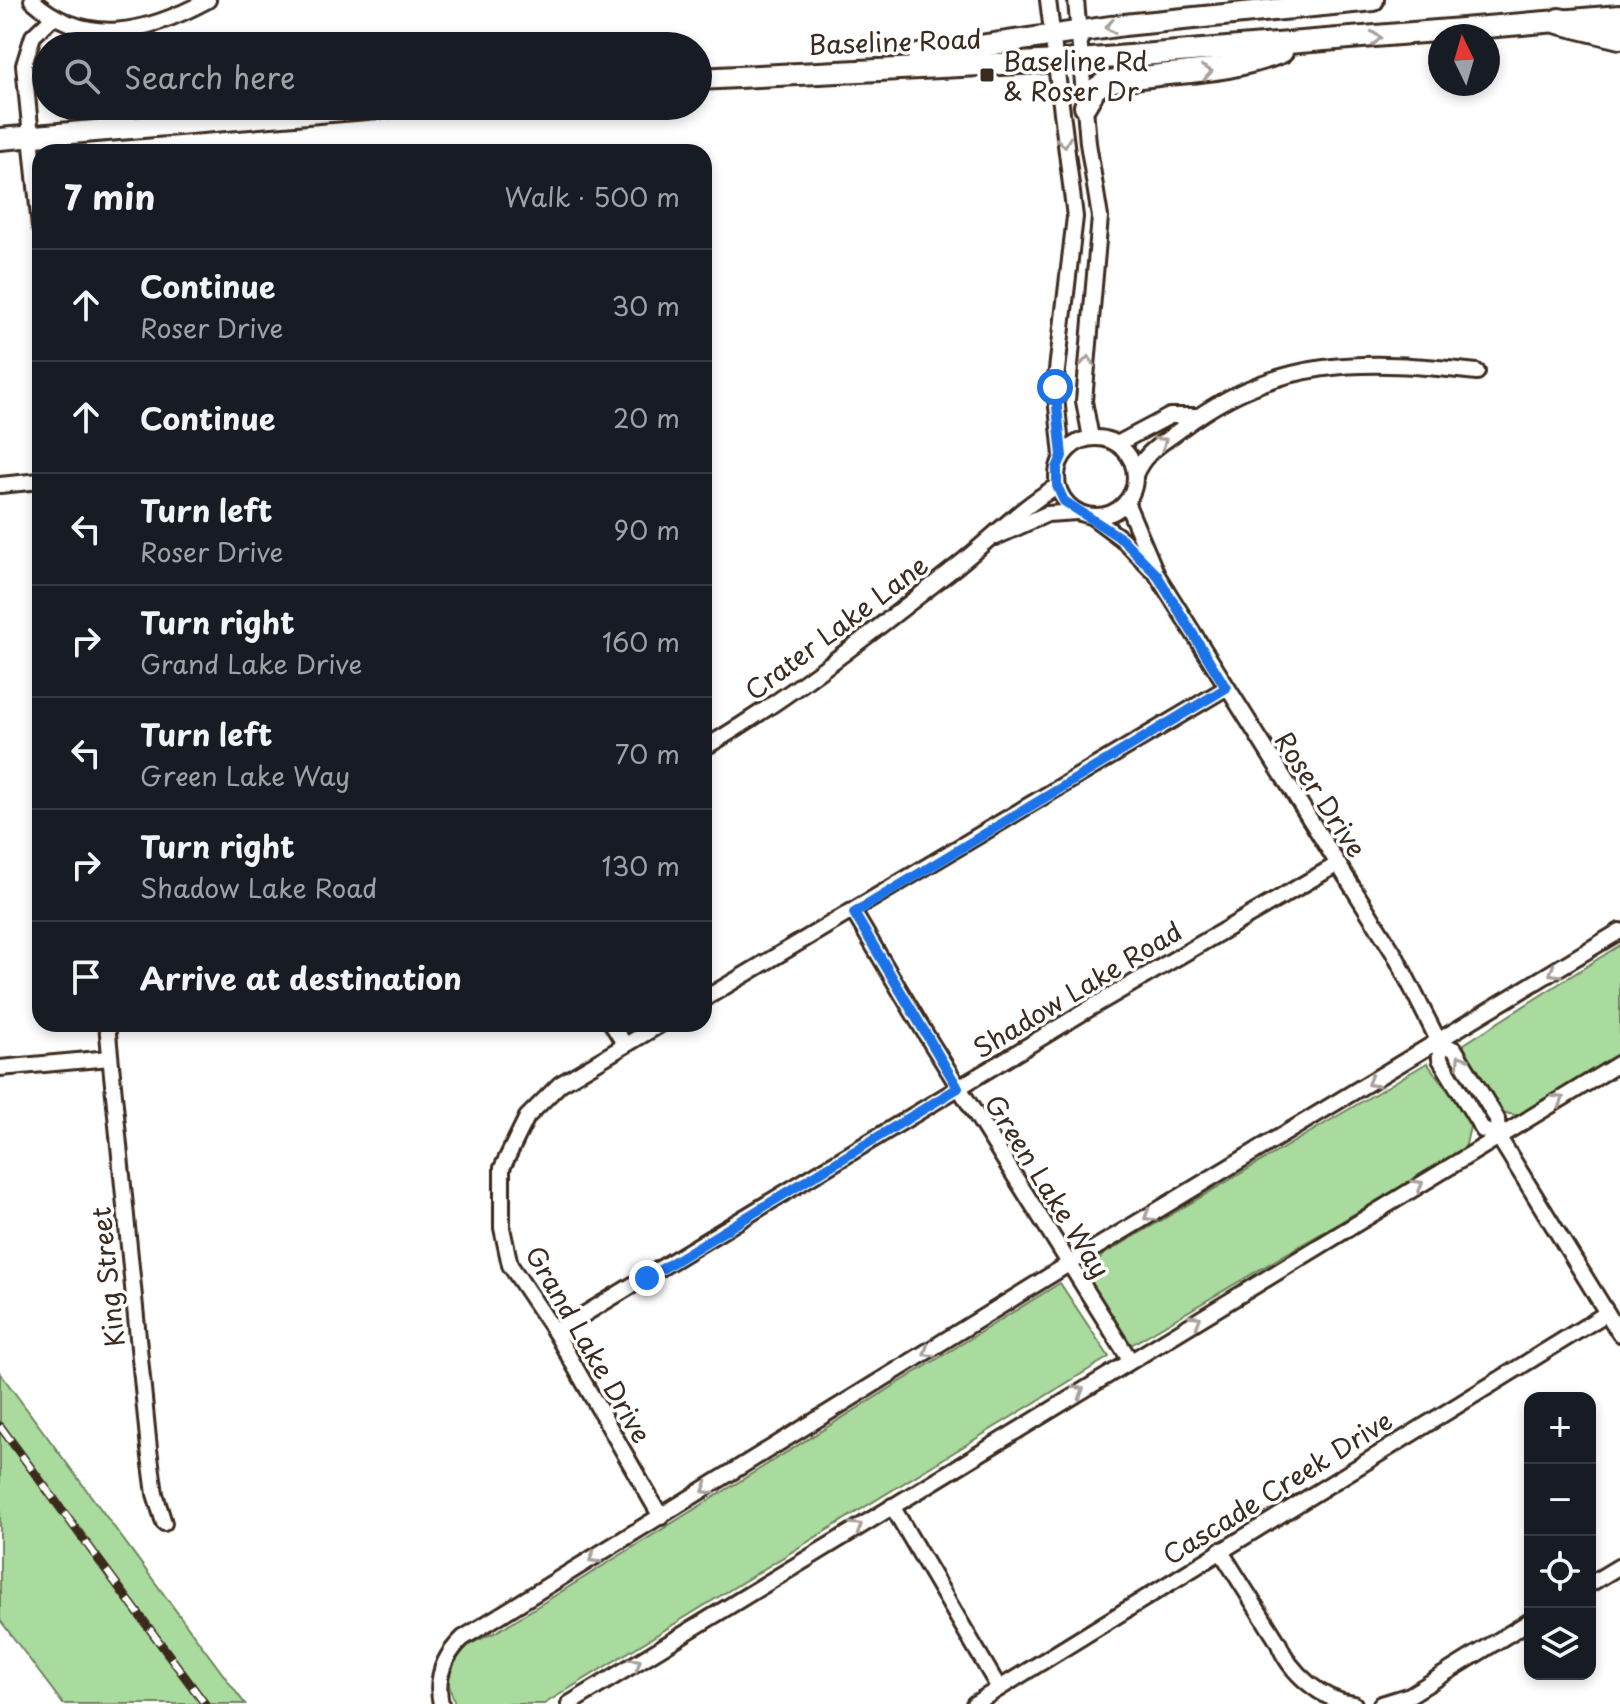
<!DOCTYPE html>
<meta charset="utf-8">
<style>
:root{--surface:#171b24;--page:#20242c;--text:#f1f3f6;--muted:#9ea1a6;--line:#363941}
body{margin:0;font-family:"Playpen Sans",sans-serif;background:var(--page);color:var(--text)}
.controls{position:absolute;right:24px;bottom:24px;display:grid;overflow:hidden;border-radius:16px;box-shadow:0 4px 12px #0003}
.controls button{width:72px;height:72px;display:grid;place-items:center;padding:0;border:0;border-bottom:2px solid var(--line);background:var(--surface);color:var(--text);font:40px sans-serif}
.compass{position:absolute;left:1428px;top:24px;width:72px;height:72px;border-radius:50%;background:var(--surface);box-shadow:0 4px 12px #0003;rotate:355deg}
.stop{position:absolute;width:24px;height:24px;margin:-18px;border:6px solid #1a73e8;border-radius:50%;background:#fff}
.stop.end{background:#1a73e8;border-color:#fff;box-shadow:0 2px 8px #0008}
.list{margin:0;padding:0;list-style:none}
h2{display:flex;justify-content:space-between;align-items:center;height:104px;margin:0;padding:0 32px;font-size:34px}
h2 small{font-size:26px;font-weight:400;color:var(--muted)}
.list li{display:grid;grid-template-columns:52px 1fr auto;gap:24px;align-items:center;box-sizing:border-box;height:112px;padding:0 32px;border-top:2px solid var(--line)}
.list b{display:block;font-size:30px;white-space:nowrap}
.list p{margin:0;font-size:26px;white-space:nowrap;color:var(--muted)}
.list em{font-size:26px;font-style:normal;color:var(--muted)}
.icon{flex:none;width:44px;height:44px;fill:none;stroke:currentColor;stroke-width:2;stroke-linecap:round;stroke-linejoin:round}
.map{position:relative;flex:none;width:1620px;height:1704px;overflow:hidden}
.search{position:absolute;background:var(--surface);box-shadow:0 4px 12px #0003;left:32px;top:32px;width:680px;height:88px;display:flex;align-items:center;gap:20px;box-sizing:border-box;padding:0 28px;border-radius:44px;color:var(--muted);font-size:30px}
.panel{position:absolute;background:var(--surface);box-shadow:0 4px 12px #0003;left:32px;top:144px;width:680px;height:888px;border-radius:24px}
.map>svg:first-child{display:block}
.green{fill:#a8db9d;stroke:#72825e;stroke-width:2}
.lines{fill:none;stroke-linecap:round;stroke-linejoin:round}
.minor-casing{stroke:#3b2a1e;stroke-width:20}
.secondary-casing{stroke:#3b2a1e;stroke-width:26}
.primary-casing{stroke:#3b2a1e;stroke-width:30}
.minor{stroke:#fff;stroke-width:14}
.secondary{stroke:#fff;stroke-width:20}
.primary{stroke:#fff;stroke-width:24}
.rail-casing{stroke:#3b2a1e;stroke-width:9}
.rail{stroke:#fff;stroke-width:6;stroke-dasharray:18;stroke-linecap:butt}
.oneway{stroke:#a79f9a}
.route{stroke:#1a73e8;stroke-width:10}
.poi-dot{fill:#3b2a1e;stroke:#fff;stroke-width:3}
.labels{text-anchor:middle;dominant-baseline:central;stroke-width:7;stroke-linejoin:round;paint-order:stroke}
.street-label{font-size:26px;fill:#3b2a1e;stroke:#fff}
.poi-label{font-size:26px;fill:#3b2a1e;stroke:#fff;text-anchor:start}
</style>
<div class="map">
<svg width="1620" height="1704" viewBox="0 0 1620 1704">
<rect width="100%" height="100%" fill="#fff"/>
<filter id="ink" filterUnits="userSpaceOnUse"><feTurbulence type="fractalNoise" baseFrequency=".0125" numOctaves="2"/><feDisplacementMap in="SourceGraphic" scale="16" xChannelSelector="R" yChannelSelector="G"/><feConvolveMatrix kernelMatrix="1 2 1 2 8 2 1 2 1" color-interpolation-filters="sRGB"/></filter>
<g filter="url(#ink)">
<!-- green -->
<g class="green">
<path d="M1620,945V1054L1521,1115C1488,1118 1478,1079 1464,1054V1044Z"/>
<path d="M1427,1063L1471,1122L1465,1149L1131,1345L1086,1275L1103,1255Z"/>
<path d="M1060,1283L1109,1357L544,1704H455L447,1679L459,1649L496,1632Z"/>
<path d="M0,1373L245,1704H63L0,1620Z"/>
</g>
<g class="lines">
<!-- minor casing -->
<g class="minor-casing">
<g id="minor">
<path d="M32,0C87,49 149,32 208,0"/>
<path d="M1048,0L1075,217L1055,387L1062,456"/>
<path d="M1076,0L1088,143L1100,217L1084,401L1091,438"/>
<path d="M40,227L24,65L33,36L52,18"/>
<circle cx="1096" cy="477" r="39"/>
<path d="M1117,444L1170,416H1196"/>
<path d="M1135,475C1145,451 1162,444 1181,429C1275,356 1365,359 1477,372"/>
<path d="M0,485L40,481"/>
<path d="M1126,502L1157,575L1395,955L1439,1042L1440,1059L1483,1130L1498,1136"/>
<path d="M1091,516L1122,539L1151,569"/>
<path d="M996,537L1047,514L1077,512"/>
<path d="M704,748C794,695 875,630 957,566C990,540 1020,508 1057,486"/>
<path d="M854,913L931,1043L1130,1360"/>
<path d="M704,999L1226,688"/>
<path d="M107,1024L149,1449L155,1494L164,1523"/>
<path d="M612,1024L625,1045"/>
<path d="M1439,1042L1455,1050L1497,1119L1498,1136L1620,1334"/>
<path d="M0,1068L110,1058"/>
<path d="M555,1332L1092,1007L1338,864"/>
<path d="M892,1506L999,1688"/>
<path d="M661,1517L555,1332L510,1265L502,1228V1168L527,1117L560,1084L661,1024"/>
<path d="M1220,1550L1278,1642C1289,1672 1322,1701 1354,1704"/>
<path d="M1590,1584L1620,1566"/>
<path d="M441,1704C435,1677 444,1656 463,1638L1067,1265L1620,931"/>
<path d="M569,1704L1620,1063"/>
<path d="M974,1704L1607,1313"/>
<path d="M1381,1704L1410,1695L1530,1621"/>
</g>
</g>
<!-- secondary casing -->
<g class="secondary-casing">
<g id="secondary">
<path d="M918,55L1124,25L1373,0"/>
<path d="M698,79L1080,60L1620,16"/>
<path d="M1085,106L1095,89L1104,83C1166,70 1222,76 1282,52"/>
<path d="M0,139L391,106"/>
</g>
</g>
<!-- primary casing -->
<g class="primary-casing">
<path id="primary" d="M1559,21L1620,36"/>
</g>
<!-- minor -->
<use href="#minor" class="minor"/>
<!-- secondary -->
<use href="#secondary" class="secondary"/>
<!-- primary -->
<use href="#primary" class="primary"/>
<!-- rail casing -->
<g class="rail-casing">
<path id="rail" d="M0,1426L205,1704"/>
</g>
<!-- rail -->
<use href="#rail" class="rail"/>
</g>
<!-- one-way arrows -->
<defs><path id="oneway-chevron" d="M-2-3.5L2.5 0L-2 3.5" fill="none" stroke-width="1.6" stroke-linecap="round" stroke-linejoin="round" transform="scale(2)"/></defs>
<g class="oneway">
<use href="#oneway-chevron" transform="translate(1110 27) rotate(172)"/>
<use href="#oneway-chevron" transform="translate(1376 38) rotate(-5)"/>
<use href="#oneway-chevron" transform="translate(1207 72) rotate(-10)"/>
<use href="#oneway-chevron" transform="translate(1064 142) rotate(82)"/>
<use href="#oneway-chevron" transform="translate(1088 361) rotate(-85)"/>
<use href="#oneway-chevron" transform="translate(1162 442) rotate(-36)"/>
<use href="#oneway-chevron" transform="translate(1554 972) rotate(148)"/>
<use href="#oneway-chevron" transform="translate(1461 1060) rotate(-123)"/>
<use href="#oneway-chevron" transform="translate(1372 1082) rotate(149)"/>
<use href="#oneway-chevron" transform="translate(1559 1100) rotate(-31)"/>
<use href="#oneway-chevron" transform="translate(1418 1185) rotate(-31)"/>
<use href="#oneway-chevron" transform="translate(1149 1216) rotate(149)"/>
<use href="#oneway-chevron" transform="translate(1196 1320) rotate(-31)"/>
<use href="#oneway-chevron" transform="translate(928 1352) rotate(148)"/>
<use href="#oneway-chevron" transform="translate(1079 1391) rotate(-32)"/>
<use href="#oneway-chevron" transform="translate(707 1489) rotate(148)"/>
<use href="#oneway-chevron" transform="translate(857 1527) rotate(-32)"/>
<use href="#oneway-chevron" transform="translate(594 1558) rotate(149)"/>
<use href="#oneway-chevron" transform="translate(636 1663) rotate(-32)"/>
</g>
</g>
<g class="lines" filter="url(#ink)">
<!-- route -->
<path class="route" d="M647,1278L958,1088L854,913L1226,688L1157,575L1122,539L1064,501L1057,486V468L1062,456L1055,387"/>
</g>
<!-- markers -->
<rect class="poi-dot" x="979" y="67" width="16" height="16" rx="4"/>
<g class="labels">
<!-- street labels -->
<g class="street-label">
<text transform="translate(895 41) rotate(-2)">Baseline Road</text>
<text transform="translate(836 627) rotate(-37)">Crater Lake Lane</text>
<text transform="translate(1321 794) rotate(57)">Roser Drive</text>
<text transform="translate(1077 989) rotate(-31)">Shadow Lake Road</text>
<text transform="translate(1048 1186) rotate(58)">Green Lake Way</text>
<text transform="translate(107 1277) rotate(-96)">King Street</text>
<text transform="translate(589 1344) rotate(60)">Grand Lake Drive</text>
<text transform="translate(1277 1487) rotate(-32)">Cascade Creek Drive</text>
</g>
<!-- poi labels -->
<g class="poi-label">
<text x="1003" y="60">Baseline Rd<tspan x="1003" dy="30">&amp; Roser Dr</tspan></text>
</g>
</g>
</svg>
<div class="controls">
<button>+</button>
<button>−</button>
<button><svg class="icon" aria-label="locate" viewBox="0 0 24 24"><circle cx="12" cy="12" r="6"/><path d="M12 2v4M12 18v4M2 12h4M18 12h4"/></svg></button>
<button><svg class="icon" aria-label="layers" viewBox="0 0 24 24"><path d="M12 4l9 5-9 5-9-5zM3 14l9 5 9-5"/></svg></button>
</div>
<svg class="compass" viewBox="-18 -18 36 36"><path d="M0-13l5 13h-10z" fill="#e53935"/><path d="M0 13l5-13h-10z" fill="#9ea1a6"/></svg>
<div class="stop" style="left:1055px;top:387px"></div>
<div class="stop end" style="left:647px;top:1278px"></div>
<div class="search"><svg class="icon" aria-label="search" viewBox="0 0 24 24"><circle cx="10" cy="10" r="6"/><path d="M15 15l6 6"/></svg>Search here</div>
<section class="panel">
<h2>7 min<small>Walk · 500 m</small></h2>
<ul class="list">
<li><svg class="icon" aria-label="ahead" viewBox="0 0 24 24"><path d="M12 20V5M6 11l6-6 6 6"/></svg><div><b>Continue</b><p>Roser Drive</p></div><em>30 m</em></li>
<li><svg class="icon" aria-label="ahead" viewBox="0 0 24 24"><path d="M12 20V5M6 11l6-6 6 6"/></svg><div><b>Continue</b></div><em>20 m</em></li>
<li><svg class="icon" aria-label="left" viewBox="0 0 24 24"><path d="M17 20v-9H6M10 6l-5 5 5 5"/></svg><div><b>Turn left</b><p>Roser Drive</p></div><em>90 m</em></li>
<li><svg class="icon" aria-label="right" viewBox="0 0 24 24"><path d="M7 20v-9h11M14 6l5 5-5 5"/></svg><div><b>Turn right</b><p>Grand Lake Drive</p></div><em>160 m</em></li>
<li><svg class="icon" aria-label="left" viewBox="0 0 24 24"><path d="M17 20v-9H6M10 6l-5 5 5 5"/></svg><div><b>Turn left</b><p>Green Lake Way</p></div><em>70 m</em></li>
<li><svg class="icon" aria-label="right" viewBox="0 0 24 24"><path d="M7 20v-9h11M14 6l5 5-5 5"/></svg><div><b>Turn right</b><p>Shadow Lake Road</p></div><em>130 m</em></li>
<li><svg class="icon" aria-label="arrive" viewBox="0 0 24 24"><path d="M6 21V4h12l-3 4 3 4H6"/></svg><div><b>Arrive at destination</b></div></li>
</ul>
</section>
</div>
